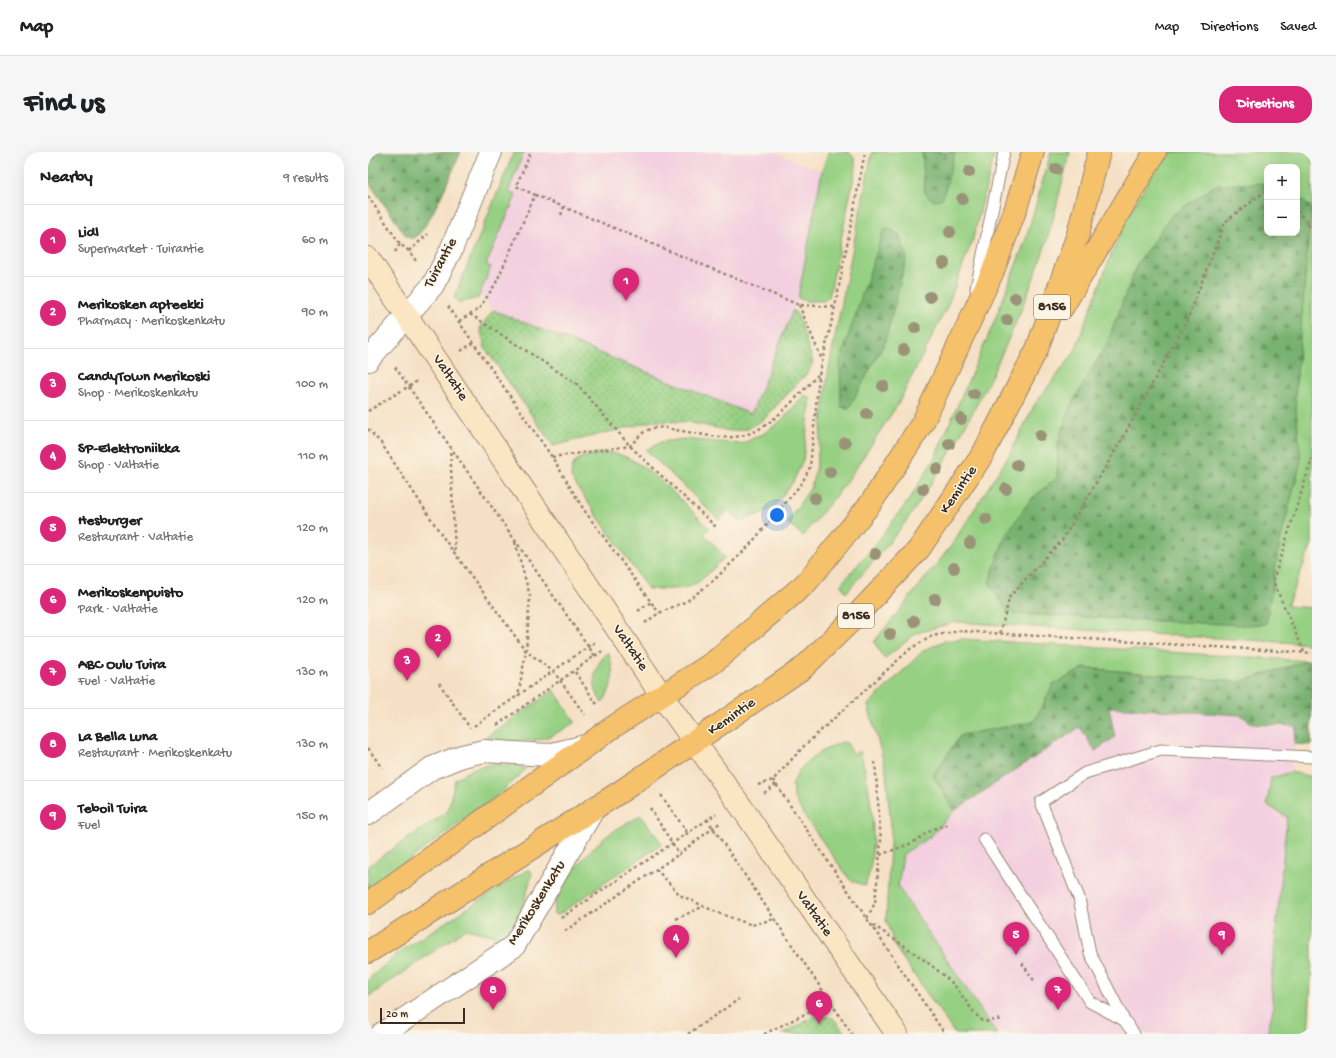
<!DOCTYPE html>
<meta charset="utf-8">
<style>
:root{--surface:#fff;--page:#f6f6f6;--text:#202124;--muted:#757577;--line:#e0e0e0;--accent:#db2777}
body{margin:0;font-family:"Gochi Hand",sans-serif;background:var(--page);color:var(--text)}
.controls{position:absolute;right:12px;top:12px;display:grid;overflow:hidden;border-radius:8px;box-shadow:0 4px 16px #0002}
.controls button{width:36px;height:36px;display:grid;place-items:center;padding:0;border:0;border-bottom:1px solid var(--line);background:var(--surface);color:var(--text);font:20px sans-serif}
.scale{position:absolute;left:12px;bottom:10px;width:85px;box-sizing:border-box;padding-left:4px;border:2px solid #3b2a1e;border-top:0;font-size:11px;line-height:14px;white-space:nowrap;color:#3b2a1e;-webkit-text-stroke:3px #fcf5e5;paint-order:stroke}
.you{position:absolute;left:409px;top:363px;width:14px;height:14px;margin:-10px;border:3px solid #fff;border-radius:50%;background:#1a73e8;box-shadow:0 0 0 6px #1a73e833}
.badge{display:grid;place-items:center;width:26px;height:26px;border-radius:50%;background:var(--accent);color:#fff;font-size:13px;font-weight:700}
.pin{position:absolute;translate:-50% -33px;filter:drop-shadow(0 1px 2px #0008)}
.pin::after{content:'';position:absolute;top:21px;width:14px;height:12px;background:inherit;clip-path:polygon(0 0,100% 0,50% 100%)}
.list{margin:0;padding:0;list-style:none}
h2{display:flex;justify-content:space-between;align-items:center;height:52px;margin:0;padding:0 16px;font-size:17px}
h2 small{font-size:13px;font-weight:400;color:var(--muted)}
.list li{display:grid;grid-template-columns:26px 1fr auto;gap:12px;align-items:center;box-sizing:border-box;height:72px;padding:0 16px;border-top:1px solid var(--line)}
.list b{display:block;font-size:15px;white-space:nowrap}
.list p{margin:0;font-size:13px;white-space:nowrap;color:var(--muted)}
.list em{font-size:13px;font-style:normal;color:var(--muted)}
.map{position:relative;flex:none;width:944px;height:882px;overflow:hidden;border-radius:16px}
header{display:flex;align-items:center;gap:24px;box-sizing:border-box;height:56px;padding:0 20px;background:var(--surface);border-bottom:1px solid var(--line)}
header strong{font-size:19px}
nav{display:flex;gap:22px;margin-inline-start:auto;font-size:14px}
.intro{display:flex;align-items:center;justify-content:space-between;box-sizing:border-box;height:96px;padding:0 24px}
h1{margin:0;font-size:28px}
.button{padding:10px 18px;border-radius:16px;background:var(--accent);color:#fff;font-size:14px;font-weight:700}
main{display:flex;gap:24px;padding:0 24px}
aside{flex:1;background:var(--surface);border-radius:16px;box-shadow:0 4px 16px #0002}
.map>svg:first-child{display:block}
.built{fill:#f3cfdf}
.green{fill:#96d083;stroke:#687d50;fill-rule:evenodd}
.forest{fill:url(#forest-firs);stroke:#5a6e48}
.park{fill:url(#park-dots);stroke:#687d50}
.lines{fill:none;stroke-linecap:round;stroke-linejoin:round}
.lane-casing{stroke:#988572;stroke-width:13}
.street-casing{stroke:#988572;stroke-width:24}
.secondary-casing{stroke:#988572;stroke-width:24}
.primary-casing{stroke:#988572;stroke-width:24}
.path{stroke:#988572;stroke-width:2.5;stroke-dasharray:3 3;stroke-linecap:butt}
.lane{stroke:#fff;stroke-width:11}
.street{stroke:#fff;stroke-width:22}
.secondary{stroke:#fbe6c4;stroke-width:22}
.primary{stroke:#f5c16b;stroke-width:22}
.tree{fill:#9b9377}
.labels{text-anchor:middle;dominant-baseline:central;stroke-width:3;stroke-linejoin:round;paint-order:stroke}
.shield{fill:#fcf5e5;stroke:#75675a;stroke-width:1}
.shield-label{font-size:14px;font-weight:bold;fill:#3b2a1e}
.street-label{font-size:15px;fill:#3b2a1e;stroke:#fcf5e5}
</style>
<header>
<strong>Map</strong>
<nav><a>Map</a><a>Directions</a><a>Saved</a></nav>
</header>
<div class="intro"><h1>Find us</h1><a class="button">Directions</a></div>
<main>
<aside>
<h2>Nearby<small>9 results</small></h2>
<ul class="list">
<li><span class="badge">1</span><div><b>Lidl</b><p>Supermarket · Tuirantie</p></div><em>60 m</em></li>
<li><span class="badge">2</span><div><b>Merikosken apteekki</b><p>Pharmacy · Merikoskenkatu</p></div><em>90 m</em></li>
<li><span class="badge">3</span><div><b>CandyTown Merikoski</b><p>Shop · Merikoskenkatu</p></div><em>100 m</em></li>
<li><span class="badge">4</span><div><b>SP-Elektroniikka</b><p>Shop · Valtatie</p></div><em>110 m</em></li>
<li><span class="badge">5</span><div><b>Hesburger</b><p>Restaurant · Valtatie</p></div><em>120 m</em></li>
<li><span class="badge">6</span><div><b>Merikoskenpuisto</b><p>Park · Valtatie</p></div><em>120 m</em></li>
<li><span class="badge">7</span><div><b>ABC Oulu Tuira</b><p>Fuel · Valtatie</p></div><em>130 m</em></li>
<li><span class="badge">8</span><div><b>La Bella Luna</b><p>Restaurant · Merikoskenkatu</p></div><em>130 m</em></li>
<li><span class="badge">9</span><div><b>Teboil Tuira</b><p>Fuel</p></div><em>150 m</em></li>
</ul>
</aside>
<div class="map">
<svg width="944" height="882" viewBox="0 0 944 882">
<defs>
<pattern id="forest-firs" width="22" height="20" patternUnits="userSpaceOnUse"><rect width="22" height="20" fill="#78b271"/><path d="M5 1l3.5 6h-7zM16 11l3.5 6h-7z" fill="#64915c"/></pattern>
<pattern id="park-dots" width="8" height="8" patternUnits="userSpaceOnUse"><rect width="8" height="8" fill="#96d083"/><path d="M2 2h.1M6 6h.1" fill="none" stroke="#7ca96b" stroke-width="1.8" stroke-linecap="round"/></pattern>
</defs>
<rect width="100%" height="100%" fill="#fcf5e5"/>
<filter id="ink" filterUnits="userSpaceOnUse"><feTurbulence type="fractalNoise" baseFrequency=".025" numOctaves="2"/><feDisplacementMap in="SourceGraphic" scale="8" xChannelSelector="R" yChannelSelector="G"/><feConvolveMatrix kernelMatrix="1 2 1 2 8 2 1 2 1" color-interpolation-filters="sRGB"/></filter>
<filter id="wash" filterUnits="userSpaceOnUse"><feTurbulence type="fractalNoise" baseFrequency=".012" numOctaves="4" result="noise"/><feDisplacementMap in="SourceGraphic" scale="16" xChannelSelector="R" yChannelSelector="G"/><feGaussianBlur stdDeviation="0.9" result="paint"/><feColorMatrix in="noise" values="0 0 0 0 0 0 0 0 0 0 0 0 0 0 0 0 0 1.4 0 .05"/><feComposite in="paint" operator="in"/></filter>
<g filter="url(#wash)">
<rect width="100%" height="100%" fill="#f5e0c5"/>
<!-- built -->
<g class="built">
<path d="M156,0H406L454,19L430,146L383,262L125,158L103,133Z"/>
<path d="M741,555L873,563L885,572L928,574L923,620L903,626L899,653L919,664L903,832L905,857L899,882H629L530,735L535,702L563,684L586,659Z"/>
</g>
<!-- green -->
<g class="green">
<path d="M146,0H156L140,40L148,43L118,113L123,115L110,146L91,151L86,146Z"/>
<path d="M460,0H481L486,6L488,15L461,145L456,149H437L430,146L454,19Z"/>
<path d="M504,0H627L605,87L579,155L530,252L478,331L435,384L419,370L442,337L448,318L460,220Z"/>
<path d="M683,0H702C693,32 687,65 676,97C647,183 602,273 552,349C531,382 503,411 478,441L473,432L510,389L543,345L567,305L624,175L658,87Z"/>
<path d="M804,0H944V392L919,454L944,456V492L587,470L549,481L516,507L506,490L583,394L641,303L667,252L706,201L744,100L762,60L786,19ZM899,15H929V81H899Z"/>
<path d="M437,243L443,247L435,308L425,330L405,356L372,370L360,358L351,368L278,298L293,290L316,287L373,292L395,282L413,269Z"/>
<path d="M232,301C238,301 245,301 250,302C281,311 318,354 341,376L336,382L357,405C325,437 326,438 280,437L203,326C203,305 214,305 232,301Z"/>
<path d="M594,487L940,509L871,530L716,516L685,533L666,570L593,583L565,623L586,659L563,684L535,702L530,735L629,882H587L527,795L518,768L523,675L518,618L500,553L555,499L576,489Z"/>
<path d="M240,500C247,519 246,535 234,551C222,533 224,516 240,500Z"/>
<path d="M186,538L207,570C171,595 158,589 115,587Z"/>
<path d="M474,590L479,591L485,602L492,599C503,638 512,696 497,734L482,728L435,662L426,645L424,633L432,617L450,601Z"/>
<path d="M125,612L152,614L157,617L150,625L131,642L0,738V714L80,659L87,627L106,616Z"/>
<path d="M923,620L944,625V810L940,882H899L905,857L903,832L919,665L899,653L903,626Z"/>
<path d="M273,663L294,692L190,763L186,762C183,741 219,700 234,688C245,678 260,671 273,663Z"/>
<path d="M159,718H162L164,721C158,742 153,778 128,784L98,777L0,845V828L31,800Z"/>
</g>
<!-- forest -->
<g class="forest">
<path d="M0,0H93C84,19 61,78 45,87L38,84L0,29Z"/>
<path d="M554,0H587L575,46L566,49L557,41Z"/>
<path d="M899,31V81H929V43L943,55L927,246L933,309L912,390L898,472L876,473L646,462L638,457L621,430L637,384L663,347L689,326L690,290L702,255L739,191L769,112L803,64L848,33Z"/>
<path d="M516,77L524,78L531,83L539,104L517,190L481,256L473,255L472,209Z"/>
<path d="M940,509L944,510L943,593L926,592L928,574L885,572L873,563L741,555L747,585L727,599L712,575L586,659L565,623L593,583L666,570L685,533L716,516L871,530Z"/>
</g>
<!-- park -->
<g class="park">
<path d="M125,158L383,262L425,158L430,164L445,210L440,220L396,267L380,277L363,279L319,270L285,269L185,294L117,196L112,176Z"/>
<path d="M450,863L465,866L478,882H414Z"/>
</g>
</g>
<g filter="url(#ink)">
<g class="lines">
<!-- lane casing -->
<g class="lane-casing">
<g id="lane">
<path d="M608,137L636,0"/>
<path d="M616,687L722,850L756,868"/>
<path d="M766,882L756,868L722,801L711,746L673,650L717,621L793,598L944,605"/>
</g>
</g>
<!-- street casing -->
<g class="street-casing">
<g id="street">
<path d="M0,208L65,133L83,98L123,0"/>
<path d="M0,662L64,616L94,604L116,599L180,603L218,594"/>
<path d="M14,882L146,794L226,656"/>
</g>
</g>
<!-- secondary casing -->
<g class="secondary-casing">
<path id="secondary" d="M0,106L294,544L374,656L529,882"/>
</g>
<!-- primary casing -->
<g class="primary-casing">
<g id="primary">
<path d="M694,156L787,0"/>
<path d="M0,751L245,575L346,510L438,431L503,351L555,270L625,119L648,56L665,0"/>
<path d="M0,800L252,640L435,516L486,466L551,397L615,302L669,197L710,82L731,0"/>
</g>
</g>
<!-- path -->
<g class="path">
<path d="M167,43L431,153L467,155"/>
<path d="M0,44L32,92L41,99L48,109"/>
<path d="M929,58L944,78"/>
<path d="M193,63L196,55"/>
<path d="M41,99L60,82"/>
<path d="M27,100L32,92"/>
<path d="M431,153L454,208"/>
<path d="M80,154L184,305L216,358L291,461"/>
<path d="M102,162L209,232L262,294L348,375"/>
<path d="M91,169L111,157L128,131L167,43L148,34L163,0"/>
<path d="M93,199L105,191"/>
<path d="M27,215L227,504"/>
<path d="M0,259L51,228"/>
<path d="M0,277L13,291L77,388L158,499L186,520L217,563"/>
<path d="M82,294L87,401"/>
<path d="M184,305L262,294C268,288 274,279 283,277C291,274 300,276 307,278C331,281 357,290 380,282C405,274 431,242 450,223"/>
<path d="M147,390L162,444L158,499L150,544"/>
<path d="M270,459L283,450"/>
<path d="M277,471L291,461L319,449L346,428L380,395L434,331L442,315L451,223L467,155L497,0"/>
<path d="M632,481L642,444L695,387L757,282L819,168L857,70L899,38"/>
<path d="M936,500L905,429L944,307"/>
<path d="M207,520L230,554"/>
<path d="M71,531L102,576"/>
<path d="M129,573L234,499"/>
<path d="M106,574L227,490"/>
<path d="M0,596L14,616"/>
<path d="M405,628L577,882"/>
<path d="M390,633L405,628L437,593L542,497L564,484L591,479L944,501"/>
<path d="M396,641L408,632"/>
<path d="M293,643L319,680"/>
<path d="M282,656L311,702L353,670"/>
<path d="M339,667L484,882"/>
<path d="M512,703L544,691L565,677L582,672"/>
<path d="M288,717L312,743L350,761L384,773L406,767"/>
<path d="M193,766L348,662"/>
<path d="M499,766L507,751L513,689L507,610"/>
<path d="M308,767L334,755"/>
<path d="M505,773C533,792 561,809 585,832C596,844 603,860 616,870L634,867"/>
<path d="M197,779L311,702"/>
<path d="M654,811L667,830"/>
<path d="M320,882L371,847"/>
<path d="M396,882L462,850"/>
</g>
<!-- lane -->
<use href="#lane" class="lane"/>
<!-- street -->
<use href="#street" class="street"/>
<!-- secondary -->
<use href="#secondary" class="secondary"/>
<!-- primary -->
<use href="#primary" class="primary"/>
</g>
<!-- trees -->
<g class="tree">
<circle cx="688" cy="17" r="6"/>
<circle cx="601" cy="20" r="6"/>
<circle cx="594" cy="47" r="6"/>
<circle cx="582" cy="80" r="6"/>
<circle cx="576" cy="111" r="6"/>
<circle cx="562" cy="145" r="6"/>
<circle cx="647" cy="146" r="6"/>
<circle cx="639" cy="168" r="6"/>
<circle cx="547" cy="176" r="6"/>
<circle cx="536" cy="198" r="6"/>
<circle cx="515" cy="234" r="6"/>
<circle cx="606" cy="242" r="6"/>
<circle cx="499" cy="262" r="6"/>
<circle cx="593" cy="267" r="6"/>
<circle cx="672" cy="283" r="6"/>
<circle cx="477" cy="291" r="6"/>
<circle cx="581" cy="292" r="6"/>
<circle cx="649" cy="313" r="6"/>
<circle cx="569" cy="317" r="6"/>
<circle cx="462" cy="320" r="6"/>
<circle cx="555" cy="337" r="6"/>
<circle cx="638" cy="337" r="6"/>
<circle cx="447" cy="346" r="6"/>
<circle cx="618" cy="367" r="6"/>
<circle cx="602" cy="391" r="6"/>
<circle cx="507" cy="402" r="6"/>
<circle cx="586" cy="416" r="6"/>
<circle cx="567" cy="447" r="6"/>
<circle cx="546" cy="469" r="6"/>
<circle cx="522" cy="482" r="6"/>
</g>
</g>
<g class="labels">
<!-- shield labels -->
<g class="shield">
<rect x="666" y="143" width="36" height="24" rx="3"/>
<rect x="470" y="452" width="36" height="24" rx="3"/>
</g>
<g class="shield-label">
<text x="684" y="155">8156</text>
<text x="488" y="464">8156</text>
</g>
<!-- street labels -->
<g class="street-label">
<text transform="translate(73 111) rotate(-62)">Tuirantie</text>
<text transform="translate(82 226) rotate(56)">Valtatie</text>
<text transform="translate(591 338) rotate(-56)">Kemintie</text>
<text transform="translate(262 496) rotate(56)">Valtatie</text>
<text transform="translate(364 565) rotate(-35)">Kemintie</text>
<text transform="translate(169 751) rotate(-58)">Merikoskenkatu</text>
<text transform="translate(446 762) rotate(55)">Valtatie</text>
</g>
</g>
</svg>
<div class="controls">
<button>+</button>
<button>−</button>
</div>
<div class="scale">20 m</div>
<div class="you"></div>
<div class="pin badge" style="left:258px;top:149px">1</div>
<div class="pin badge" style="left:70px;top:506px">2</div>
<div class="pin badge" style="left:39px;top:529px">3</div>
<div class="pin badge" style="left:308px;top:806px">4</div>
<div class="pin badge" style="left:648px;top:803px">5</div>
<div class="pin badge" style="left:451px;top:872px">6</div>
<div class="pin badge" style="left:690px;top:858px">7</div>
<div class="pin badge" style="left:125px;top:858px">8</div>
<div class="pin badge" style="left:854px;top:803px">9</div>
</div>
</main>
